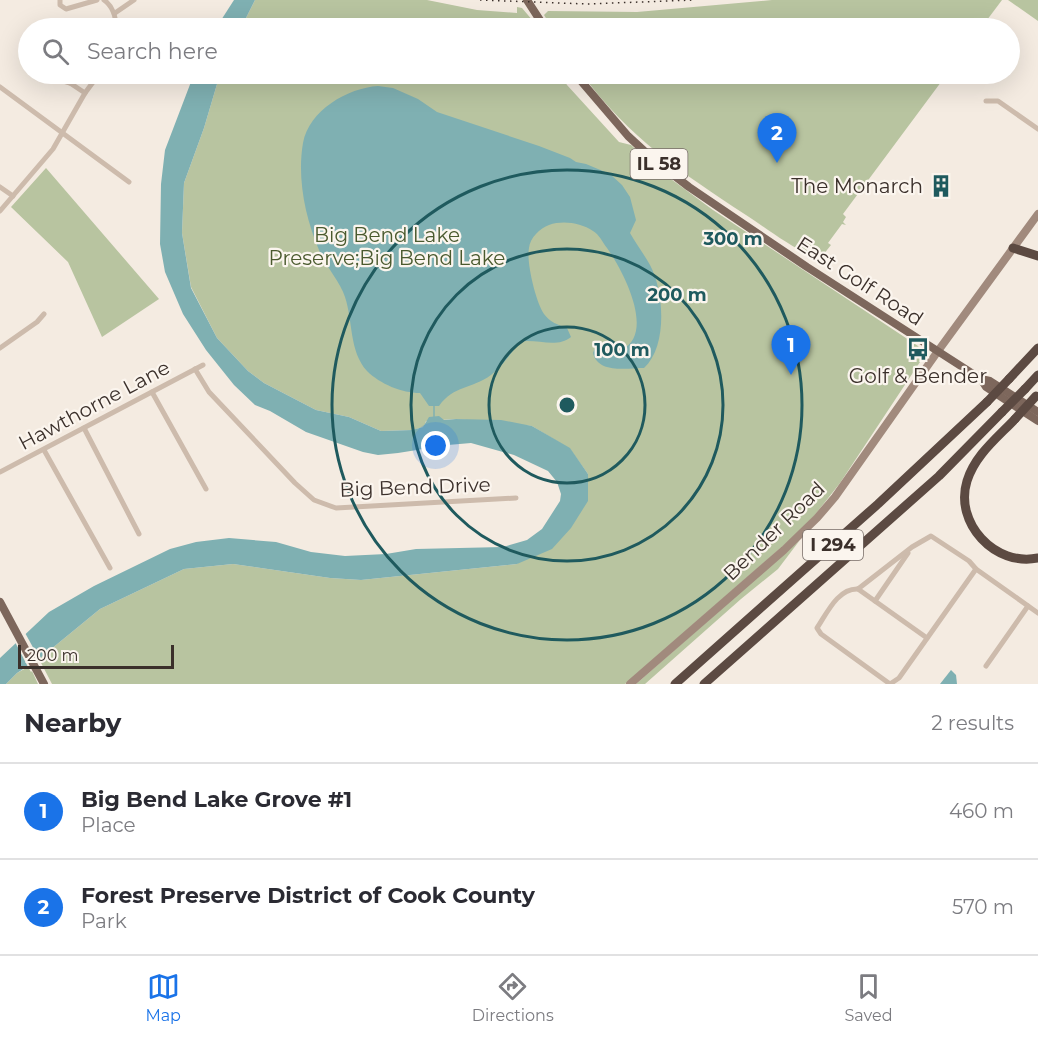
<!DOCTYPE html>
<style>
:root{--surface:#fff;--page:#f7f7f7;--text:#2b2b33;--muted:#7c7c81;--line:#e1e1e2;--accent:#1a73e8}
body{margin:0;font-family:Montserrat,sans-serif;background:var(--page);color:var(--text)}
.scale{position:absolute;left:18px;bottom:15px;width:156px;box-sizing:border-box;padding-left:6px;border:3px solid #3b302b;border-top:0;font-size:16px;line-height:21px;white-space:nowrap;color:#3b302b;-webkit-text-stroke:4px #fbf5ee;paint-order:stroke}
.you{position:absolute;left:436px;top:446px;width:21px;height:21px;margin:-15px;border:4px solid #fff;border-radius:50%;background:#1a73e8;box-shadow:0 0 0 9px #1a73e833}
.badge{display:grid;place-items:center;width:39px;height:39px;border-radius:50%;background:var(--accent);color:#fff;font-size:20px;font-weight:700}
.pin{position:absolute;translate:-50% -50px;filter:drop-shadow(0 2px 3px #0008)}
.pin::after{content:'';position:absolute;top:32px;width:21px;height:18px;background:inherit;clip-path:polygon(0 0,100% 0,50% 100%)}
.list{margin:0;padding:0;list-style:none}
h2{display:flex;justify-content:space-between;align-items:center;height:78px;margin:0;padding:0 24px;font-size:26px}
h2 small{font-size:20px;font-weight:400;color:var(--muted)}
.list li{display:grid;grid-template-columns:39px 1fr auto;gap:18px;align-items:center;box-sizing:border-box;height:96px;padding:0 24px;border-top:2px solid var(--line)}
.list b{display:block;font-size:22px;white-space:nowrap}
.list p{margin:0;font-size:20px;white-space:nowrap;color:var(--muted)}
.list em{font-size:20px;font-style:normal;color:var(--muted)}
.icon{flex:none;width:33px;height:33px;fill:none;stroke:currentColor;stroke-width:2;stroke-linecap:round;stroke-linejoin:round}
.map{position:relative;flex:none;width:1038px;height:684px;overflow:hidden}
.search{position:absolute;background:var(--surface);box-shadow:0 6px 24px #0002;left:18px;right:18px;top:18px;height:66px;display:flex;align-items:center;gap:15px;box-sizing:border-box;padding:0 21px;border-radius:33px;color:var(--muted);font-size:22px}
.sheet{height:270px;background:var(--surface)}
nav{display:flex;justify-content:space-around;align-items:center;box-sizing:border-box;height:84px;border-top:2px solid var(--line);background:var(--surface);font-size:16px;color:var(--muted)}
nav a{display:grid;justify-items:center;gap:3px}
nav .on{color:var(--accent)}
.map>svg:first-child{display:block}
.green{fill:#b8c4a0}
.water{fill:#7fb0b2}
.pier{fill:#f4ebe1}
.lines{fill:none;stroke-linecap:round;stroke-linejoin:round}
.stream{stroke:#7fb0b2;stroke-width:1.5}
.street{stroke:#cdbbac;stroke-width:5}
.secondary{stroke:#a18a7d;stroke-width:8}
.primary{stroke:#7d675c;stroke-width:8}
.highway{stroke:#5c4a42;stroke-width:9}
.rail{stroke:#3b302b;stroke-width:1.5;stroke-dasharray:1.5 4.5;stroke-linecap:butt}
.highway-bridge{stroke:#5c4a42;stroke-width:9}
.ring{fill:none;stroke:#1f5a5e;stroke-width:3}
.labels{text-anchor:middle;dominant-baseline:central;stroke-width:4.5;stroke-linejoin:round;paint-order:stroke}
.shield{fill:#fbf5ee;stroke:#756b66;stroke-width:1.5}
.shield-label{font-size:18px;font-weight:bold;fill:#3b302b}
.poi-label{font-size:20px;fill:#3b302b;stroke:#fbf5ee;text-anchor:end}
.park-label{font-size:20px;fill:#4a5a2e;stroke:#fbf5ee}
.street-label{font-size:20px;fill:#3b302b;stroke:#fbf5ee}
.centre{fill:#1f5a5e;stroke:#fbf5ee;stroke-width:3}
.ring-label{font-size:18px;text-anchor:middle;font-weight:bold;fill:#1f5a5e;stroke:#fbf5ee;stroke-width:4.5;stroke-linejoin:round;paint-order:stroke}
</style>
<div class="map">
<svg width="1038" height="684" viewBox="0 0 1038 684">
<rect width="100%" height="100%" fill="#f4ebe1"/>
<!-- green -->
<g class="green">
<path d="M255,0H427L477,10L517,13V7L522,8L539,28H241Z"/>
<path d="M772,0H1002L981,28H552L544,15L548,11L637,12Z"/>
<path d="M1008,0H1038V21Z"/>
<path d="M220,74H564L561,76L567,85L619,142L631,145L656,168L713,210L918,346L921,350L922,359L840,483L814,516L791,539L625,684H52L39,659L100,609L184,569L233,564L330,578L361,580L517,564L588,474L570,449L532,426L456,419L426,421L424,427L412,430L381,431L349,417L316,410L264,383L248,371L217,338L191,287L182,233L184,183L204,128Z"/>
<path d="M582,74H947L843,214L846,217L843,222L846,225L842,224L828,243L831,245L823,255L813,251L811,253L817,258C791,248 769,230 746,215C682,173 628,137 582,74Z"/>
<path d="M46,168L159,299L102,337L68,262L11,207Z"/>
<path d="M800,540L778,569L741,599L645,684H636Z"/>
<path d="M28,667L31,672L32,671L38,684H6L17,673Z"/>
</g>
<!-- water -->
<g class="water">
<path d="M234,0H255L241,28H216Z"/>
<path d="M194,74H220L204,128L184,183L182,233L191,288L217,338L248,371L264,383L316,410L349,417L381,431L412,430L423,427L429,417L439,416L444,420L456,419L501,420L532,426L570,448L588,474V501L571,528L552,549L517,564L361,580L330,578L233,564L184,569L100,609L39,659L17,673L6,684H0V658L49,612L94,586L170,549L196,542L229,538L276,542L311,552L345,556L386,554L416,549L503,547L527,540L542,529L560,501L561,494L557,482L548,471L514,455L471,443L448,445L398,453L378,455L363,452L306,432L270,411L255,405L234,385L206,350L183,314L165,272L160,244L161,184L165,150Z"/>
<path d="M378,86L393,88L418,99L437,112L539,146L570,158L576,162L586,164L610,174L622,185L630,197L636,220L630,233C636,244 644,254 650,265C664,291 668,346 644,368C627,368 598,374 593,353L595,348C604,348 612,355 621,350C657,334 622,269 607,248C603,243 599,234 593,231C581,223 563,220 549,225C540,228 530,238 529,248C526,262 536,303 544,314C550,322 558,325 567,328L571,337C557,349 535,338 519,342C510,355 503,365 491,375C472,389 454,385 439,406H429L420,393C402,393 380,384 367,371C349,351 353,321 345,297C340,281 325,266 319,250C305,217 297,178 303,143C309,110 348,88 378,86Z"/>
<path d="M951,670L956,675L957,684H940Z"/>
</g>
<!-- pier -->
<path class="pier" d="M24,631L41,662L29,669L14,640Z"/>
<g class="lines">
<!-- stream -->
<path class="stream" d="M434,406V417"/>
<!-- street -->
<g class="street">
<path d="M60,0V5L66,9L97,0"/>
<path d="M104,0C114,7 116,17 116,28"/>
<path d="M115,13L134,0"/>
<path d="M52,74L50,77L70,83L85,93"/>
<path d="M67,74L70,83"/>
<path d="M0,87L129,182"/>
<path d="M986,101H998L1038,129"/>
<path d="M0,187L13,196"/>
<path d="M0,211L53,149L85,93L99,74"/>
<path d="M0,348L37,322L44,314"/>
<path d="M195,369L209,392L295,483L314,500L336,508L516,498"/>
<path d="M152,392L206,489"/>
<path d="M84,428L139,534"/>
<path d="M44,450L110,568"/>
<path d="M0,472L203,365"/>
<path d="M858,589L927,638"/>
<path d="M875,601L908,553"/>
<path d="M986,666L1028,606"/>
<path d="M890,684L821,634L817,628C827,613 838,588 858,589L912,547L931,536L969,561L976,569L1038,613"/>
<path d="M890,684L899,678L976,569"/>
</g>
<!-- secondary -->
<path class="secondary" d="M630,684L784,550L817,518L835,497L938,351L1038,214"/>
<!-- primary -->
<g class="primary">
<path d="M527,0L545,28"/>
<path d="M575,74L628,136L654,160L689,187L807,267L981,379L986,387L1038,421"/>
<path d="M981,379L990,381L1038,412"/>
<path d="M0,602L44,684"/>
</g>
<!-- highway -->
<g class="highway">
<path d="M1013,248L1038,256"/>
<path d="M1009,379L1038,348"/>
<path d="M1025,389L1038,375"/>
<path d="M1015,419C997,438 975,455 967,481C954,523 995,567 1038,558"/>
<path d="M675,684L878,504L987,402"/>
<path d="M704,684L939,476L1002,412"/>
</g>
<!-- rail -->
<path class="rail" d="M480,0L587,4L694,0"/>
<!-- highway-bridge -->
<g class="highway-bridge">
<path d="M987,402L1009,379"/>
<path d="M1002,412L1025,389"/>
<path d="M1015,419L1036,396"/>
</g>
</g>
<!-- distance rings -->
<g class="ring">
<circle cx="567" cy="405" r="78"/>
<circle cx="567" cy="405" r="156"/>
<circle cx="567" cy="405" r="235"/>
</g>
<!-- icons -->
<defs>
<g id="building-bare" transform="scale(1.8)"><path d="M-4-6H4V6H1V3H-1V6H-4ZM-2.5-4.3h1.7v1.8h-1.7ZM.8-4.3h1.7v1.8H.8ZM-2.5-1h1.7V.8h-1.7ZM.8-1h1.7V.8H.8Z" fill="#1f5a5e" stroke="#fbf5ee" stroke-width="2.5" paint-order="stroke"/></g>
<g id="bus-bare" transform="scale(1.8)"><path d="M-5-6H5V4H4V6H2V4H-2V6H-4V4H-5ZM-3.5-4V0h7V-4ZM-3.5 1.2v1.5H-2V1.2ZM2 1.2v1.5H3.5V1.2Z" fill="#1f5a5e" stroke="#fbf5ee" stroke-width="2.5" paint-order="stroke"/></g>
</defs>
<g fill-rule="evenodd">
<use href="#building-bare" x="941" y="186"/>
<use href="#bus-bare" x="918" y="349"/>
</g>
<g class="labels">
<!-- shield labels -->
<g class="shield">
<rect x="630.5" y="149" width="57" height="30" rx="4.5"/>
<rect x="803" y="530" width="60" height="30" rx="4.5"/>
</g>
<g class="shield-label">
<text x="659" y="164">IL 58</text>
<text x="833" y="545">I 294</text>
</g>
<!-- poi labels -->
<g class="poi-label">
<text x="923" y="186">The Monarch</text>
<text x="918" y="376" text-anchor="middle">Golf &amp; Bender</text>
</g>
<!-- park labels -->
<g class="park-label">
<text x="387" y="235">Big Bend Lake<tspan x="387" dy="23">Preserve;Big Bend Lake</tspan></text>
</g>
<!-- street labels -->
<g class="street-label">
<text transform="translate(860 281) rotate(33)">East Golf Road</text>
<text transform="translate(94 405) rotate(-28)">Hawthorne Lane</text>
<text transform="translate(415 487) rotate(-2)">Big Bend Drive</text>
<text transform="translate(774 531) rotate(-44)">Bender Road</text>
</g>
</g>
<circle cx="567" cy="405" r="9" class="centre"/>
<g class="ring-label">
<text x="733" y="245">300 m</text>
<text x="677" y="301">200 m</text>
<text x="622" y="356">100 m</text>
</g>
</svg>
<div class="scale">200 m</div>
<div class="you"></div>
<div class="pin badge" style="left:791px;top:375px">1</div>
<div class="pin badge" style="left:777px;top:163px">2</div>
<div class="search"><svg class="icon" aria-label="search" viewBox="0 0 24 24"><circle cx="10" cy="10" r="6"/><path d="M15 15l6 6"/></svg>Search here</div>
</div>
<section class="sheet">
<h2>Nearby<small>2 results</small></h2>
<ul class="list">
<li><span class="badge">1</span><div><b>Big Bend Lake Grove #1</b><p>Place</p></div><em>460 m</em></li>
<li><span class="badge">2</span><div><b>Forest Preserve District of Cook County</b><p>Park</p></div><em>570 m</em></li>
</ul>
</section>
<nav>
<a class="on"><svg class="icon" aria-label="map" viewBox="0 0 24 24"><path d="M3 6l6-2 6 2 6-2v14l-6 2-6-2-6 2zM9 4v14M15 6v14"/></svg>Map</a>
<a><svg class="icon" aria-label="directions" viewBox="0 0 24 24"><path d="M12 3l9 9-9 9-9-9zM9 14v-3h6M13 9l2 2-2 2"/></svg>Directions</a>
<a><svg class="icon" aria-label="saved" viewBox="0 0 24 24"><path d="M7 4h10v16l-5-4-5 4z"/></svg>Saved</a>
</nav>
